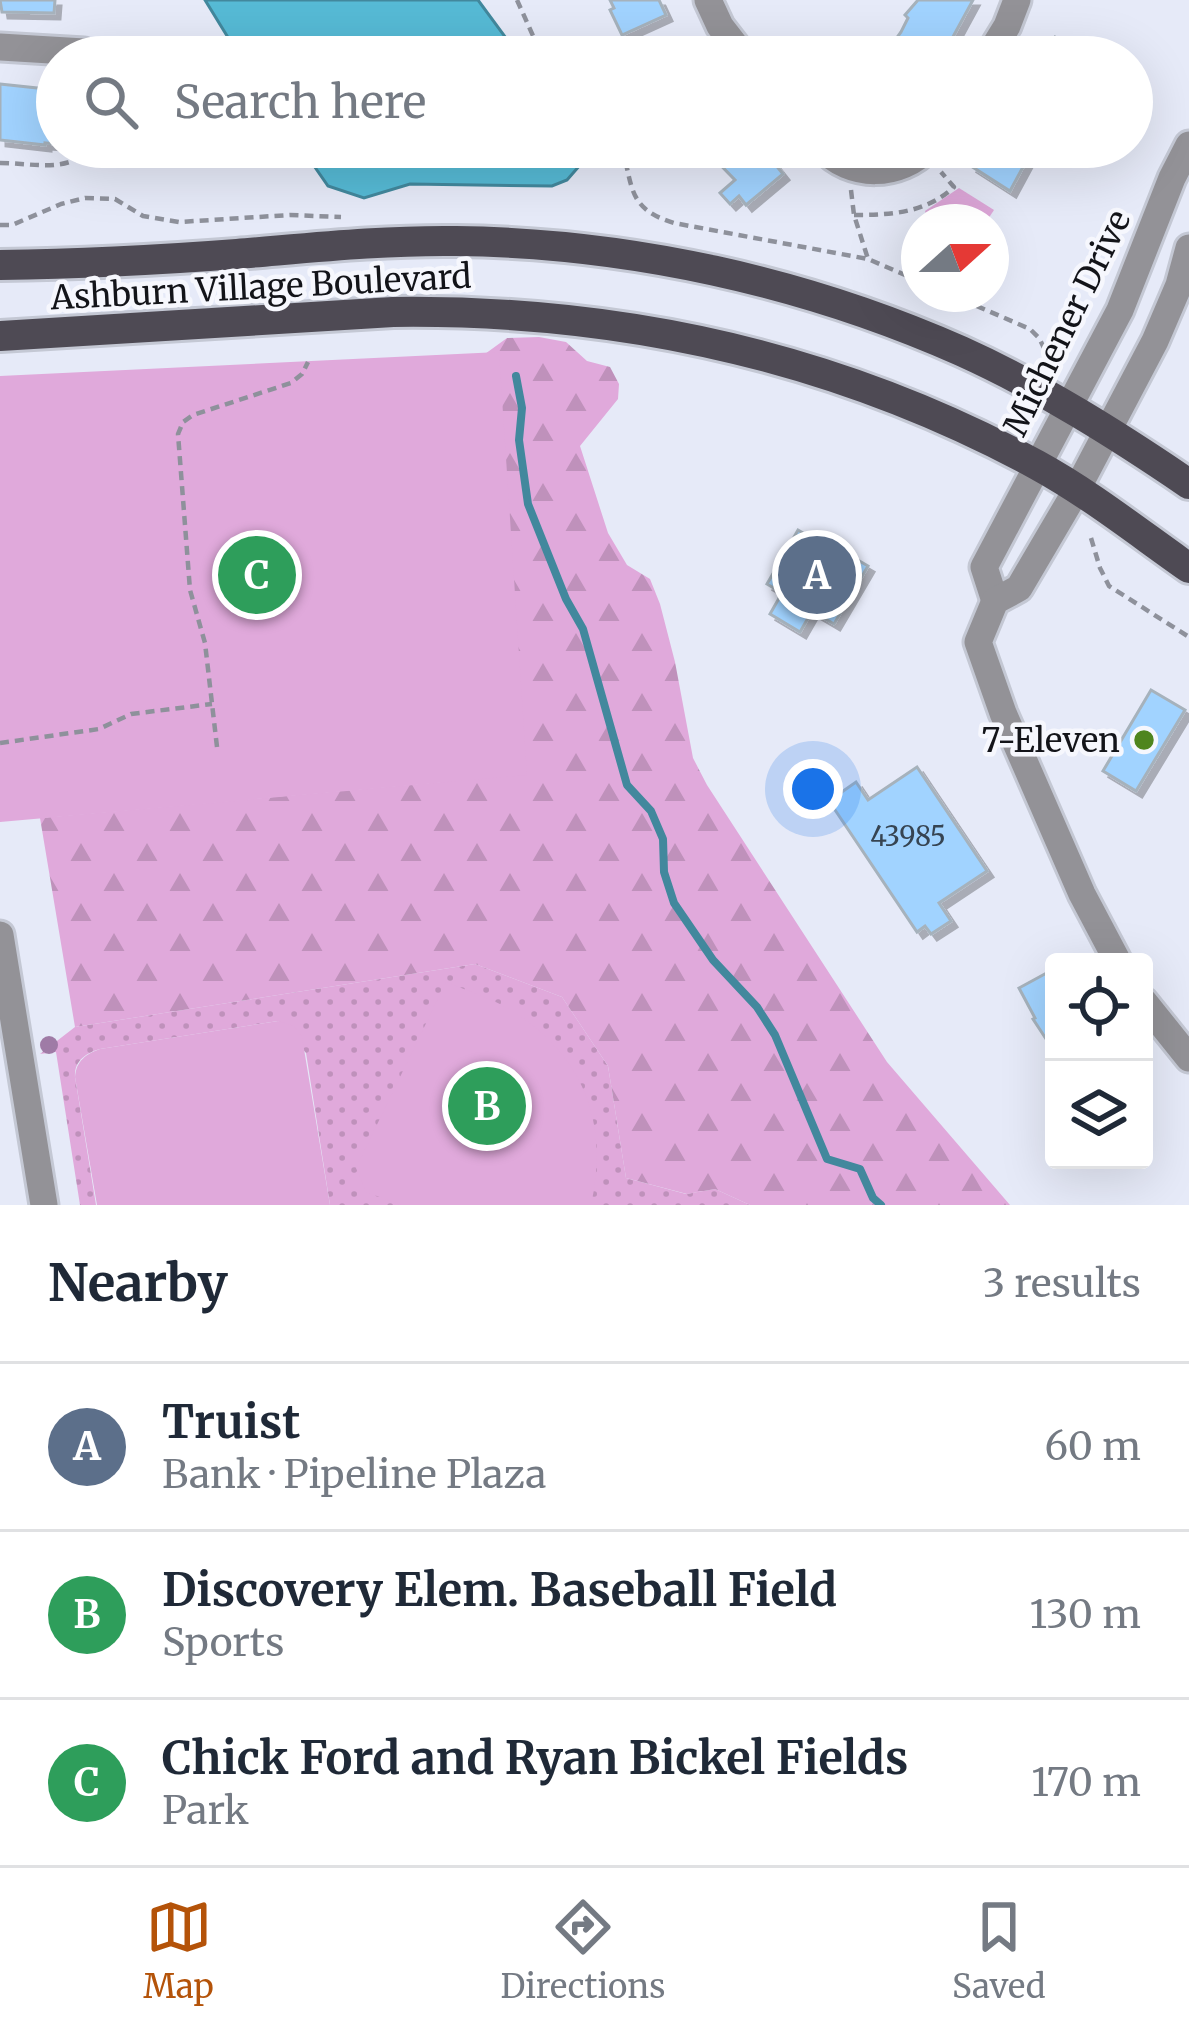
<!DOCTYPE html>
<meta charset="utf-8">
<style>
:root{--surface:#fff;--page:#f6f6f7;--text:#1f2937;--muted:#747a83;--line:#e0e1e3;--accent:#b45309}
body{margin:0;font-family:Merriweather,serif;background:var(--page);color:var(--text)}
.controls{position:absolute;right:36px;bottom:36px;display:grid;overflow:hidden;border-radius:12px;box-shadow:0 12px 48px #0002}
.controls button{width:108px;height:108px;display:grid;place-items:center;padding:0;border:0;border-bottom:3px solid var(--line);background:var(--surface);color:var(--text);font:60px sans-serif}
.compass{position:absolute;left:901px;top:204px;width:108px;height:108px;border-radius:50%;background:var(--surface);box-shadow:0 12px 48px #0002;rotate:69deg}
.you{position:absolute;left:813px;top:789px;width:42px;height:42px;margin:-30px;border:9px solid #fff;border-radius:50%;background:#1a73e8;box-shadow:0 0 0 18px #1a73e833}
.badge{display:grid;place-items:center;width:78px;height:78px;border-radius:50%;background:var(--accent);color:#fff;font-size:39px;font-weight:700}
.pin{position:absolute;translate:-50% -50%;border:6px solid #fff;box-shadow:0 3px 12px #0006}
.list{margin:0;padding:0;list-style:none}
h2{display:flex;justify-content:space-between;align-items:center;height:156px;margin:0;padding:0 48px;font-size:51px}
h2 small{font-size:39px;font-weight:400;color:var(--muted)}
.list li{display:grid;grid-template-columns:78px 1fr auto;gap:36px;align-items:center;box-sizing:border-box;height:168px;padding:0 48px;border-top:3px solid var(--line)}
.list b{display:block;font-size:45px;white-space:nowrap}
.list p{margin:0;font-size:39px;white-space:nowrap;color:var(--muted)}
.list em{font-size:39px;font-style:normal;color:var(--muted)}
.icon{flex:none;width:66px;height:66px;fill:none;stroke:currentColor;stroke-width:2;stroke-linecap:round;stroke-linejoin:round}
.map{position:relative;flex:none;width:1189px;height:1205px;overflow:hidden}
.search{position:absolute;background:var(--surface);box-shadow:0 12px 48px #0002;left:36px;right:36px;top:36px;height:132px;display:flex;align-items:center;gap:30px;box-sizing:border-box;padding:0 42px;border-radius:66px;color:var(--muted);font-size:45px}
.sheet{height:660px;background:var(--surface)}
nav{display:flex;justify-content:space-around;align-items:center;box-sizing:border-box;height:168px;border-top:3px solid var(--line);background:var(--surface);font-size:33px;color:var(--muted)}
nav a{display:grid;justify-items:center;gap:6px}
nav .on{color:var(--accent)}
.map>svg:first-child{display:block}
.grass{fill:url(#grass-dots)}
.forest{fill:url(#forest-firs)}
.green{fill:#e0a9db}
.water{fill:#56bad5;stroke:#42889d;stroke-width:3}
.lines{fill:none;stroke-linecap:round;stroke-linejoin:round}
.stream{stroke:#42889d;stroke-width:8}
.building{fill:#a1d3ff;stroke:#a6b2bc;stroke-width:3;filter:url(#shadow)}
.minor-casing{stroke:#c4c8d4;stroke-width:33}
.major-casing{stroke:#c4c8d4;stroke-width:36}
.path{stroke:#8e919b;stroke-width:4.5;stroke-dasharray:9 6;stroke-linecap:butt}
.minor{stroke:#939297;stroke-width:27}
.major{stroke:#4e4a54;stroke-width:30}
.tree{fill:#9f7ba6}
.poi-dot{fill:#4f851e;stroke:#f6f7fd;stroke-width:4.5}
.labels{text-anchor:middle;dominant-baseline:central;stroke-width:9;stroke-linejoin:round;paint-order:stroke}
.number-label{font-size:27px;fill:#364452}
.street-label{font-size:33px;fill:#131419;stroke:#f6f7fd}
.poi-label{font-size:33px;fill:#131419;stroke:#f6f7fd;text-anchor:end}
</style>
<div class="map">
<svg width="1189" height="1205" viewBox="0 0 1189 1205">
<defs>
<pattern id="grass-dots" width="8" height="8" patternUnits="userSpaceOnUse" patternTransform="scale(3)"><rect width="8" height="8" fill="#e0a9db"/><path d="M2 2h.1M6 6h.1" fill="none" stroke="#bf91bb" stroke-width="1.8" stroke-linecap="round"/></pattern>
<pattern id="forest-firs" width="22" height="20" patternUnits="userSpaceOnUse" patternTransform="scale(3)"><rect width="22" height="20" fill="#e0a9db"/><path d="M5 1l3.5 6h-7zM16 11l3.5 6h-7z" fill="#bf91bb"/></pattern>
<filter id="shadow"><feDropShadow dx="6" dy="6" stdDeviation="0" flood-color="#0004"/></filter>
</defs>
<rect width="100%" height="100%" fill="#e6eaf8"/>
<!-- grass -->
<path class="grass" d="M475,964L562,997L608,1066L626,1178L686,1194L715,1189L750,1205H330L306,1053L278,1021L100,1049C86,1053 74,1061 75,1077L96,1205H80L56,1052L40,1054L75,1027Z"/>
<!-- forest -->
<path class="forest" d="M539,337L566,342L587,361L610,367L619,384L618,399L580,446L608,533L627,565L650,579L660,604L675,662L693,758L707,785L887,1062L1010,1205H750L715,1189L687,1194L626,1178L608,1066L562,997L475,964L75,1027L40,818L441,782L483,760L478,359L507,338Z"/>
<!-- green -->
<g class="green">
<path d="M959,188L994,210L986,222L928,220L925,211Z"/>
<path d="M499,352L527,775L0,822V376Z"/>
<path d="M446,982C468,991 494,999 514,1012C585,1058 609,1124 591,1205H401L366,1192L356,1168Z"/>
<path d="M278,1021L294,1026L302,1037L330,1205H97L75,1077C76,1061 86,1054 100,1049Z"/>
</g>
<!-- water -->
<g class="water">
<path d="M205,0H478L520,57H240Z"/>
<path d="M301,147H581V164L567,180L552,186L410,184L364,198L328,186Z"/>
</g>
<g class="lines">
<!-- stream -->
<path class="stream" d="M516,376L522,408L519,440L528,504L566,599L583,629L627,785L651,811L663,839L664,872L674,903L713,960L757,1007L775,1035L827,1159L860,1169L873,1198L881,1205"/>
</g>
<!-- building -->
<g class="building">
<path d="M0,0H55L54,13L2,12Z"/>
<path d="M610,0H659L666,15L622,35L610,10L614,8Z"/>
<path d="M918,0H973L942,57H883L901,32L908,18L905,15Z"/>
<path d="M1055,37L1085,57H1042Z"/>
<path d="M0,84L47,89V87H57V144L45,143V145L0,140Z"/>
<path d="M703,147H766L770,151L767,154L783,174L746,205L739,196L730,204L720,193L735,180Z"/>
<path d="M984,147H1036L1039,149L1034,156L1030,154L1010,191L971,166Z"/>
<path d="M798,530L849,560L851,556L868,566L834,624L812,611L800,632L770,614L782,593L767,584Z"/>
<path d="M1151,690L1185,710L1136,791L1103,771Z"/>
<path d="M917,767L987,871L939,903L951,921L931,934L925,926L917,932L829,801L856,782L868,800Z"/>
<path d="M1054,969V1051L1033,1019L1035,1018L1019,988Z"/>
</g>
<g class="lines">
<!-- minor casing -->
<g class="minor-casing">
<g id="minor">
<path d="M708,0L720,26L744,57"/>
<path d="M0,47L84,52"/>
<path d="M988,57L1007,26L1017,0"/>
<path d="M822,147C850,179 900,178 929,147"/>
<path d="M995,601L984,567L1120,310L1172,178L1189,145"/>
<path d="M0,935L44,1205"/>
<path d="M1118,962L1082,894L1003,713L978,642L995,601L1019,588L1076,491L1155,341L1179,285L1189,248"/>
<path d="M1144,1002L1189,1058"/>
</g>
</g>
<!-- major casing -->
<g class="major-casing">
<g id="major">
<path d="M0,265C79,264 158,260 237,254C310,248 382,240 456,241C628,243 803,281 961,351C1041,387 1117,435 1189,484"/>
<path d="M0,336L393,312C621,309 836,356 1037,465C1090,494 1139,533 1189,568"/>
</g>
</g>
<!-- path -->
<g class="path">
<path d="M517,0L534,38L549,57"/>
<path d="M622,147C633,188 628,209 674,223L868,259L919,281"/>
<path d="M0,163C34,163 68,174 93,147"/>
<path d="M851,190L854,215L868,259"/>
<path d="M854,215C891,215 926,213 954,187L941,172"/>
<path d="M0,225H12L61,204L85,198L115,199L143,216L179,222L290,215L341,217"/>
<path d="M949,294L1030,329L1039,338L1053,366"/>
<path d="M1091,538L1100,568L1109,586L1189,637"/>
<path d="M0,743L99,729L131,714L212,704"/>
<path d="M217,747L205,643L190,590L178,434L183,422L193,415L291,383L302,374L308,362"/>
</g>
<!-- minor -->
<use href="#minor" class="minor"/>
<!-- major -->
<use href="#major" class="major"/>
</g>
<!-- trees -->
<circle class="tree" cx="49" cy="1045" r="9"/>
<!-- markers -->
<circle class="poi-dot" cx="1144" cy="740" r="12"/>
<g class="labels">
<!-- number labels -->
<g class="number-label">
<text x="908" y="836">43985</text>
</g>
<!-- street labels -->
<g class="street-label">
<text transform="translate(261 287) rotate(-3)">Ashburn Village Boulevard</text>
<text transform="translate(1067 323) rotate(-64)">Michener Drive</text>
</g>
<!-- poi labels -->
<g class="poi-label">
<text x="1120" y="740">7-Eleven</text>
</g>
</g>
</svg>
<div class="controls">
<button><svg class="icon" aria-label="locate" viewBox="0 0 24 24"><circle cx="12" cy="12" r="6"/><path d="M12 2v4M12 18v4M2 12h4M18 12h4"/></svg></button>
<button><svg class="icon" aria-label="layers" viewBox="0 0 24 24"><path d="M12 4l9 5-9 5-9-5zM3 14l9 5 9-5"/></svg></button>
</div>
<svg class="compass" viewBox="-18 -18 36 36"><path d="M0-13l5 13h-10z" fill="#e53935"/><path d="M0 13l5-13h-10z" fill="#747a83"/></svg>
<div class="you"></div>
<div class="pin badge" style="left:817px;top:575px;background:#5c6f8a">A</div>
<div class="pin badge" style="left:487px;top:1106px;background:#2e9e5b">B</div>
<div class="pin badge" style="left:257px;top:575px;background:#2e9e5b">C</div>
<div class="search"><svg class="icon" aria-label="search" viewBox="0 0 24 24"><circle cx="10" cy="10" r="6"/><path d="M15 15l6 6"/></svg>Search here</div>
</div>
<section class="sheet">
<h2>Nearby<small>3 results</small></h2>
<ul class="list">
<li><span class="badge" style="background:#5c6f8a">A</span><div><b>Truist</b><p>Bank · Pipeline Plaza</p></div><em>60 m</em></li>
<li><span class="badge" style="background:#2e9e5b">B</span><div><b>Discovery Elem. Baseball Field</b><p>Sports</p></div><em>130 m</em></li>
<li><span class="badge" style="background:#2e9e5b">C</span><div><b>Chick Ford and Ryan Bickel Fields</b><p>Park</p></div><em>170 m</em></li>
</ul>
</section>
<nav>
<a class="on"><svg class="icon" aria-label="map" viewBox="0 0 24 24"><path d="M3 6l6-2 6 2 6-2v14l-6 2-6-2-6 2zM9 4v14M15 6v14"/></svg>Map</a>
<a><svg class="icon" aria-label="directions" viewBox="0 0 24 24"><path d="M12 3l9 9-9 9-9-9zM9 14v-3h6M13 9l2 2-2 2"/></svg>Directions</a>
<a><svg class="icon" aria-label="saved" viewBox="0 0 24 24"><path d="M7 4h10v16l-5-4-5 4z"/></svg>Saved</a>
</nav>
